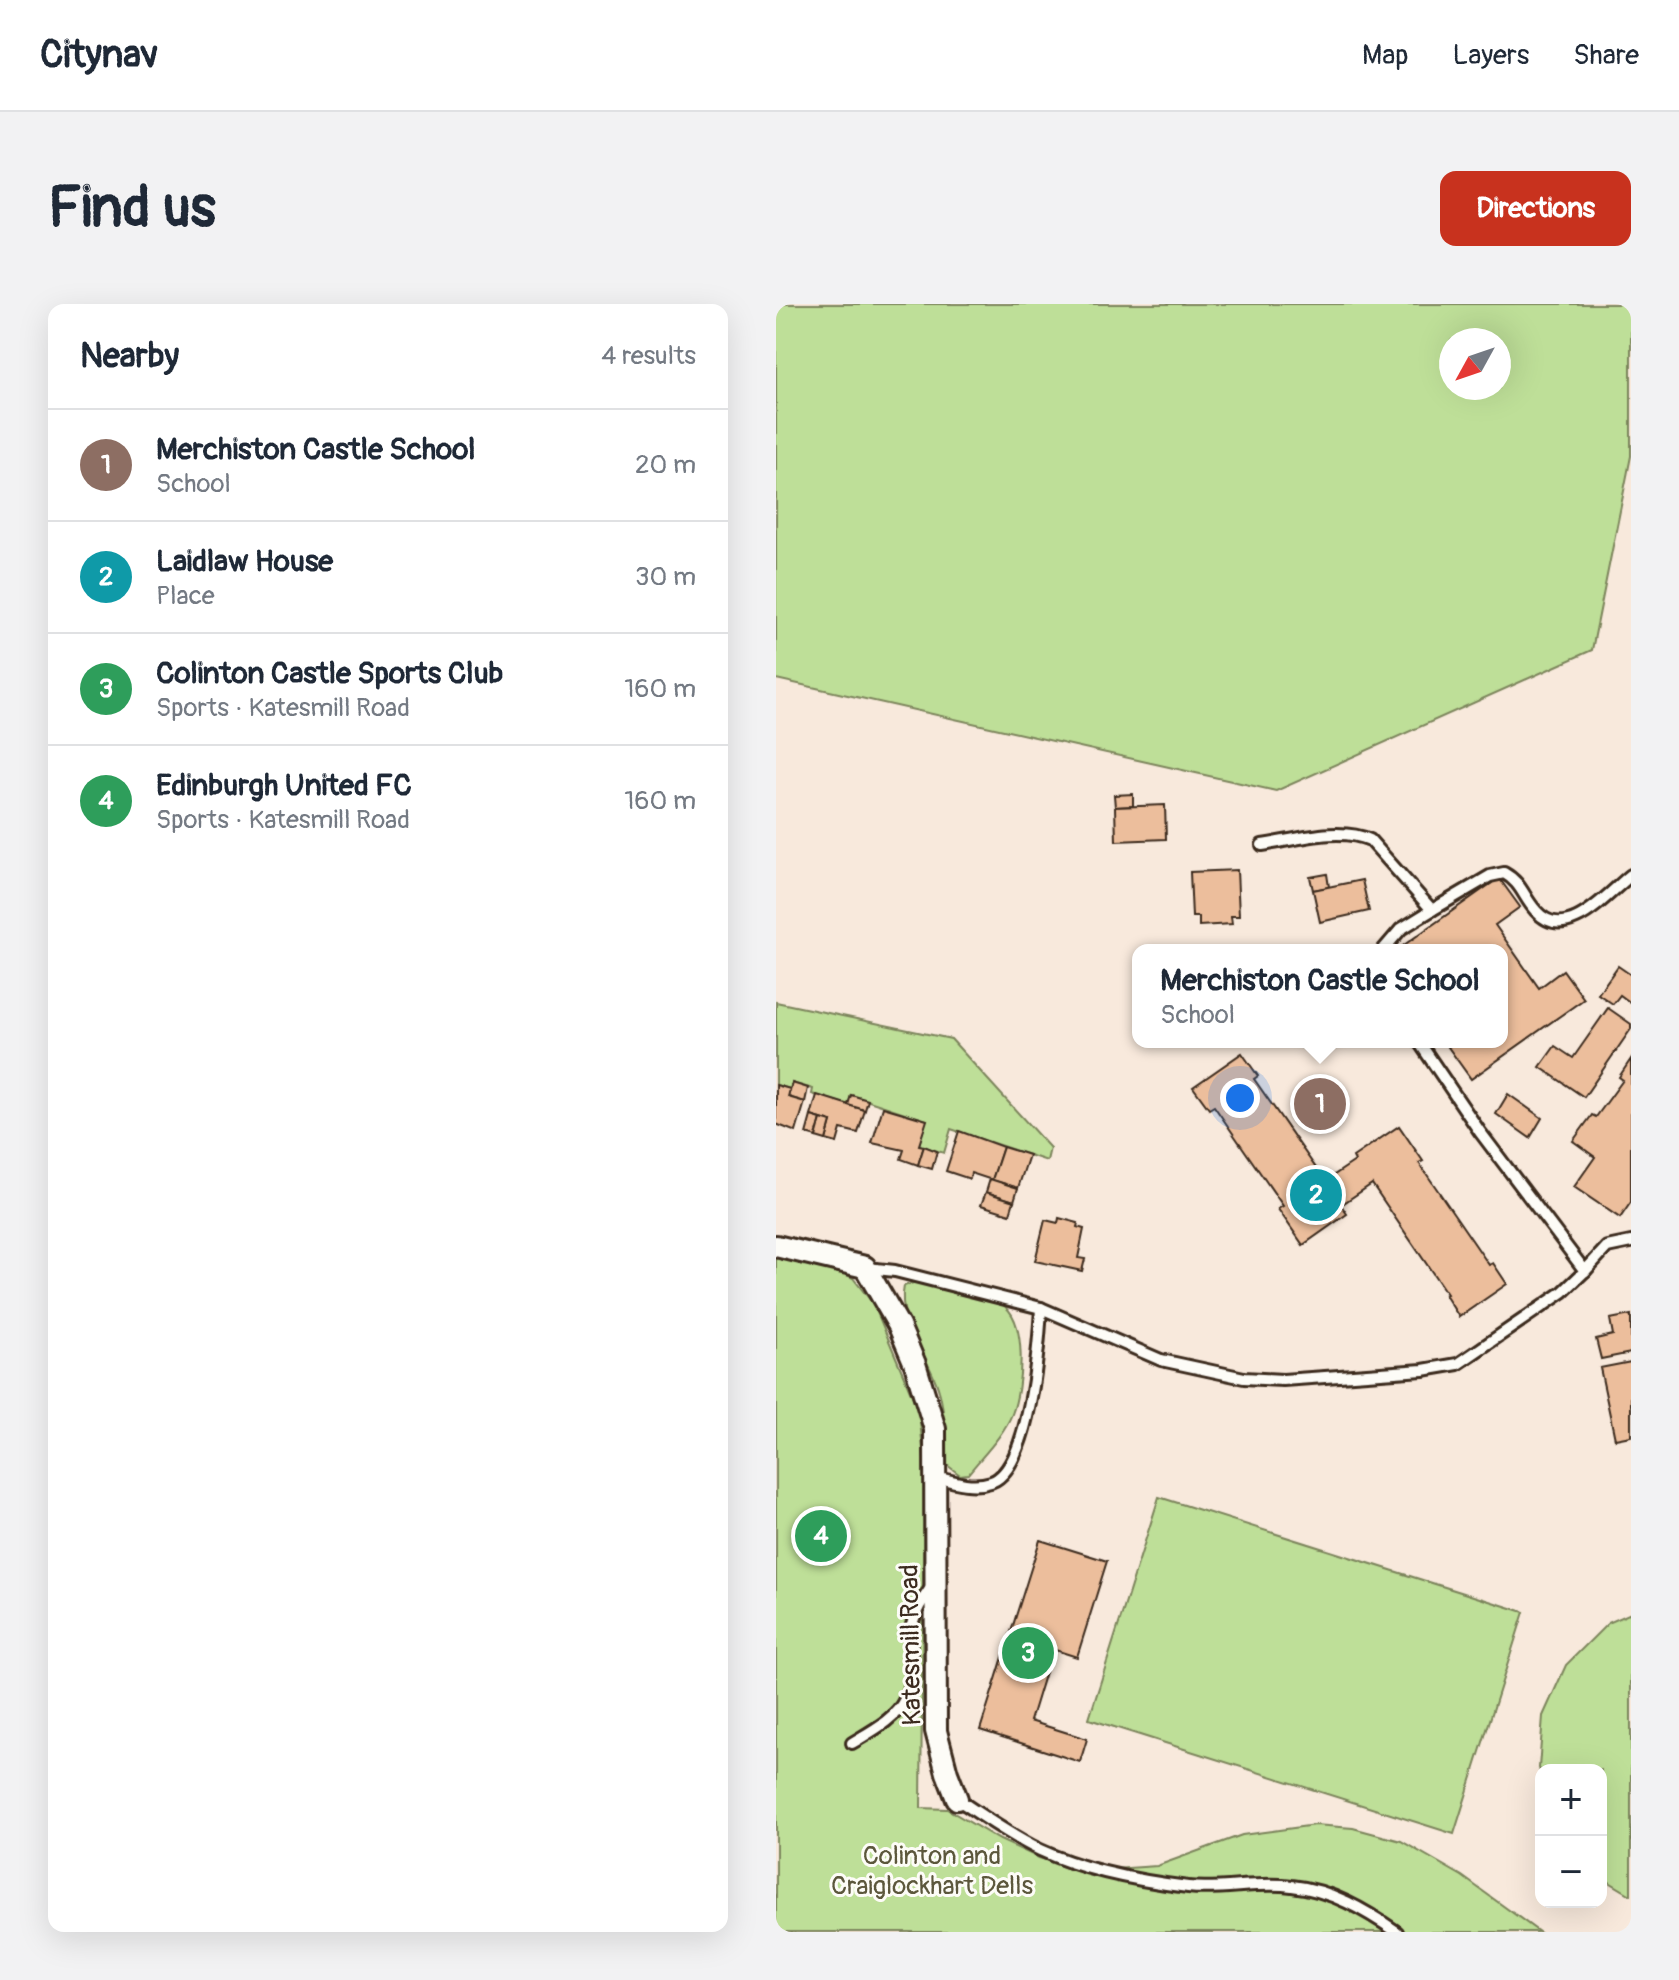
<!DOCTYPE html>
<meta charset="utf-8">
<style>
:root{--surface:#fff;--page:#f2f2f3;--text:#1f2937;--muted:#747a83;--line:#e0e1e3;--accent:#c8321e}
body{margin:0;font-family:Pangolin,sans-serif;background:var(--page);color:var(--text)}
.controls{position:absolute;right:24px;bottom:24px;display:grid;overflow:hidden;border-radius:16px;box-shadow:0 8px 32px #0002}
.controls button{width:72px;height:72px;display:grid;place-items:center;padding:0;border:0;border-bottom:2px solid var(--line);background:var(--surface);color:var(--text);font:40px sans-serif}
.compass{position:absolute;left:663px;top:24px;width:72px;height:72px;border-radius:50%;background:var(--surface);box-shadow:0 8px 32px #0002;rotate:230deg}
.you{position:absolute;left:464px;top:794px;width:28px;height:28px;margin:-20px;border:6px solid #fff;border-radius:50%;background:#1a73e8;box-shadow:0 0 0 12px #1a73e833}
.badge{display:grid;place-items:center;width:52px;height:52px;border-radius:50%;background:var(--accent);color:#fff;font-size:26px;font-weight:700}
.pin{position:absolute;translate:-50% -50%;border:4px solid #fff;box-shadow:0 2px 8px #0006}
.popup{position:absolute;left:356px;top:640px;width:376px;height:104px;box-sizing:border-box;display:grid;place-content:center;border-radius:16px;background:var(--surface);filter:drop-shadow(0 2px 6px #0005);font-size:26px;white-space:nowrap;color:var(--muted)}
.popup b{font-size:30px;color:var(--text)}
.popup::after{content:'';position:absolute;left:50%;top:100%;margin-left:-16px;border:16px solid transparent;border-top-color:var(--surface)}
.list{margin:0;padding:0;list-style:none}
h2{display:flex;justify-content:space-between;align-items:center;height:104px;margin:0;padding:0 32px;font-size:34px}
h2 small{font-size:26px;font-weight:400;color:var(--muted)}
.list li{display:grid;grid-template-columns:52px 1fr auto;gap:24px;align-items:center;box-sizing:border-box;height:112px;padding:0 32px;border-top:2px solid var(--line)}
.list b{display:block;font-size:30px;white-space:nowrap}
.list p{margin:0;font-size:26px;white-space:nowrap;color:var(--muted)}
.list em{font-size:26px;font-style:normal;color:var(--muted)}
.map{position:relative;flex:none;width:855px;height:1628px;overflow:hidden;border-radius:16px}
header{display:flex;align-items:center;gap:48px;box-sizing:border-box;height:112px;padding:0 40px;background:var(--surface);border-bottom:2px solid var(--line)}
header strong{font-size:38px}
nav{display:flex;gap:44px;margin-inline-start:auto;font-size:28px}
.intro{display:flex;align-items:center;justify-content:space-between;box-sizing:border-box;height:192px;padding:0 48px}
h1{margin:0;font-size:56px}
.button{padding:20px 36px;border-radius:16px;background:var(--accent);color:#fff;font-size:28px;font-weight:700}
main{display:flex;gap:48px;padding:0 48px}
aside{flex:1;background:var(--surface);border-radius:16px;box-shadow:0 8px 32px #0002}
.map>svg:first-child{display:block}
.green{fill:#bedf98;stroke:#7c845b;stroke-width:2;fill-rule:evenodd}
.building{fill:#ecbe9c;stroke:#3b2a1e;stroke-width:2}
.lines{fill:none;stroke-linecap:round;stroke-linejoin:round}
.service-casing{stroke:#3b2a1e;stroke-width:16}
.minor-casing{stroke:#3b2a1e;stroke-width:26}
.service{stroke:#fdfcf7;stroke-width:10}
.minor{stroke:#fdfcf7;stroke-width:20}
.labels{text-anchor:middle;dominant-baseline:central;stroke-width:6;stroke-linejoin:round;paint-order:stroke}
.street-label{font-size:26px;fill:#3b2a1e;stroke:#fdfcf7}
.park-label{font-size:26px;fill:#5c573c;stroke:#fdfcf7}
</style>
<header>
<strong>Citynav</strong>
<nav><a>Map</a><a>Layers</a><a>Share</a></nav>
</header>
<div class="intro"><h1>Find us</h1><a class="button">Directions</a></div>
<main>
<aside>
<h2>Nearby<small>4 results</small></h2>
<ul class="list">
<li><span class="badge" style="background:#8d6e63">1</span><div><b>Merchiston Castle School</b><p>School</p></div><em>20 m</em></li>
<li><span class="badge" style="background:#0f9aa8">2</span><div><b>Laidlaw House</b><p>Place</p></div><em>30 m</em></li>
<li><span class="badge" style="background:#2e9e5b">3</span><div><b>Colinton Castle Sports Club</b><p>Sports · Katesmill Road</p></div><em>160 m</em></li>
<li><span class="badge" style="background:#2e9e5b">4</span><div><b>Edinburgh United FC</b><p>Sports · Katesmill Road</p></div><em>160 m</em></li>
</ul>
</aside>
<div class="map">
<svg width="855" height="1628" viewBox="0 0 855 1628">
<rect width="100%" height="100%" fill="#f8e9dc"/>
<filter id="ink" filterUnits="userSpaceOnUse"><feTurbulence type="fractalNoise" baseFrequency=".0125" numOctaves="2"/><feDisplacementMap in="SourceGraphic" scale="16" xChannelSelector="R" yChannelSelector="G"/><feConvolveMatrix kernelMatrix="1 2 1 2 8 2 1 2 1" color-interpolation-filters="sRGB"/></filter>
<g filter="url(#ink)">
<!-- green -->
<g class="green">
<path d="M0,0H855V152L816,346L500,487L0,375ZM675,36H723V84H675Z"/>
<path d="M0,698L175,735L274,844L271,857L175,825L168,849L143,841L150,816L75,791L72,801L36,790L37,785L16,779L14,785L0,781Z"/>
<path d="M0,953L65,968L77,974L98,1001L143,1108L148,1155L145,1504L171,1505L224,1536L263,1554L308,1567L381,1562L466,1531L539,1521L577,1524L625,1537L686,1572L763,1628H0Z"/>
<path d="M140,978C162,984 205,990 224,999C253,1014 246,1084 236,1110C227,1132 207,1151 192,1170L184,1171L171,1161C168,1137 170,1110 163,1087C154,1053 120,1019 128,982Z"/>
<path d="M383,1193L748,1308L678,1530L313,1415Z"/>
<path d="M855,1309V1591L825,1573V1466H765V1472L763,1464L767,1412L790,1361L832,1319Z"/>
</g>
<!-- building -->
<g class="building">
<path d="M357,490V502L339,503L338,491Z"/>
<path d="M389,501L390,535L340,537L339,503Z"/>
<path d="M461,566L463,612H455L456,620L423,622V613H416L414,568Z"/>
<path d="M551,570L553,583L537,586L534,573Z"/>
<path d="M723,574L744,603L719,621L763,684L787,666L808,695L695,775L672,743L679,738H726V646H621Z"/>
<path d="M586,576L593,607L544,618L537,586Z"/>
<path d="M842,662L855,671V699L844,691L837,700L822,690Z"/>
<path d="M832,704L855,720V725L808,793L764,763L779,742L797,754Z"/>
<path d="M466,749L482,772L478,775L549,877L579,857L577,853L623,822L647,857L643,859L713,961L717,959L731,980L683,1013L669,991L671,990L596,880L565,901L571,910L527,941L502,905L507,902L438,802L433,805L417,783Z"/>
<path d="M855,755V898L844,914L798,883L819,853L797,837L816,811L820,813L847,776L843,773Z"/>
<path d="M16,779L32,784L29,798L12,793Z"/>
<path d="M0,781L14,785L12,793L29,798L20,828L0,820Z"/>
<path d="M732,790L766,814L754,834L720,810Z"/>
<path d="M41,791L89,806L82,829L65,825L61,839L50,836L55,818L35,812Z"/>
<path d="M75,791L92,796L89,806L72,801Z"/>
<path d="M107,803L151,816L143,841L148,842L142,861L125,855L128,846L96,839Z"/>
<path d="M35,812L45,815L40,833L30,830Z"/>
<path d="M45,815L55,818L50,836L40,833Z"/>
<path d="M183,827L227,843L216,876L195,869L194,875L170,867Z"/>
<path d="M148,842L161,847L156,865L142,861Z"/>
<path d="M227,843L253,851L242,884L216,876Z"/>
<path d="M214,875L242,884L238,897L210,888Z"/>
<path d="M210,888L238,897L234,910L205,901Z"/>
<path d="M283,914L302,919L301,923L308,925L302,954L309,955L306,967L259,957L269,916L282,919Z"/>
<path d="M855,1011V1049L825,1055L820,1035L837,1031L834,1015Z"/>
<path d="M855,1058V1132L839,1135L824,1064Z"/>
<path d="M264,1236L331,1257L301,1353L276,1345L254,1417L311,1435L304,1458L204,1426Z"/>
</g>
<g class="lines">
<!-- service casing -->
<g class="service-casing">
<g id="service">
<path d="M486,541C519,536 563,522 594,536L656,606L625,625L607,646"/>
<path d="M656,606L714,572L728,569C746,579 747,593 760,607C790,641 831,590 855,571"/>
<path d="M91,964L119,967L265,1004L385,1056L468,1074L507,1076L647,1066L682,1060L787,988L809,967L704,828L643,738"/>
<path d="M809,967L831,943L855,938"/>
<path d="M160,1173C178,1178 197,1184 215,1178C254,1165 263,1040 265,1004"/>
<path d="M76,1439C94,1428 120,1415 129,1395C139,1374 133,1349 135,1326C138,1308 147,1295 157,1281"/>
<path d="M181,1495C208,1513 235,1532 264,1546C309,1567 363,1577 412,1583C446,1587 482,1577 516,1582C555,1586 589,1606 621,1628"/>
</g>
</g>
<!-- minor casing -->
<g class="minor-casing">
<path id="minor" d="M0,942L89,963L123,1022L139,1060L159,1125L160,1427L171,1469L181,1495"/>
</g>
<!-- service -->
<use href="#service" class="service"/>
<!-- minor -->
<use href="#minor" class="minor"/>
</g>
</g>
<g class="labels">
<!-- street labels -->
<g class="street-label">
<text transform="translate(135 1341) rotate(-91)">Katesmill Road</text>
</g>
<!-- park labels -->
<g class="park-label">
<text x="156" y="1552">Colinton and<tspan x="156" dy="30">Craiglockhart Dells</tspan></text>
</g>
</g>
</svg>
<div class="controls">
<button>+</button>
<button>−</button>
</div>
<svg class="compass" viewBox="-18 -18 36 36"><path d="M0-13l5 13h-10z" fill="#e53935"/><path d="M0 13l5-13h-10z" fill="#747a83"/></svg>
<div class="you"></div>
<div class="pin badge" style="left:544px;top:800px;background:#8d6e63">1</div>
<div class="popup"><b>Merchiston Castle School</b>School</div>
<div class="pin badge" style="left:540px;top:891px;background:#0f9aa8">2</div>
<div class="pin badge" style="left:252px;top:1349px;background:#2e9e5b">3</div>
<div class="pin badge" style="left:45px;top:1232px;background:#2e9e5b">4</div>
</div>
</main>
